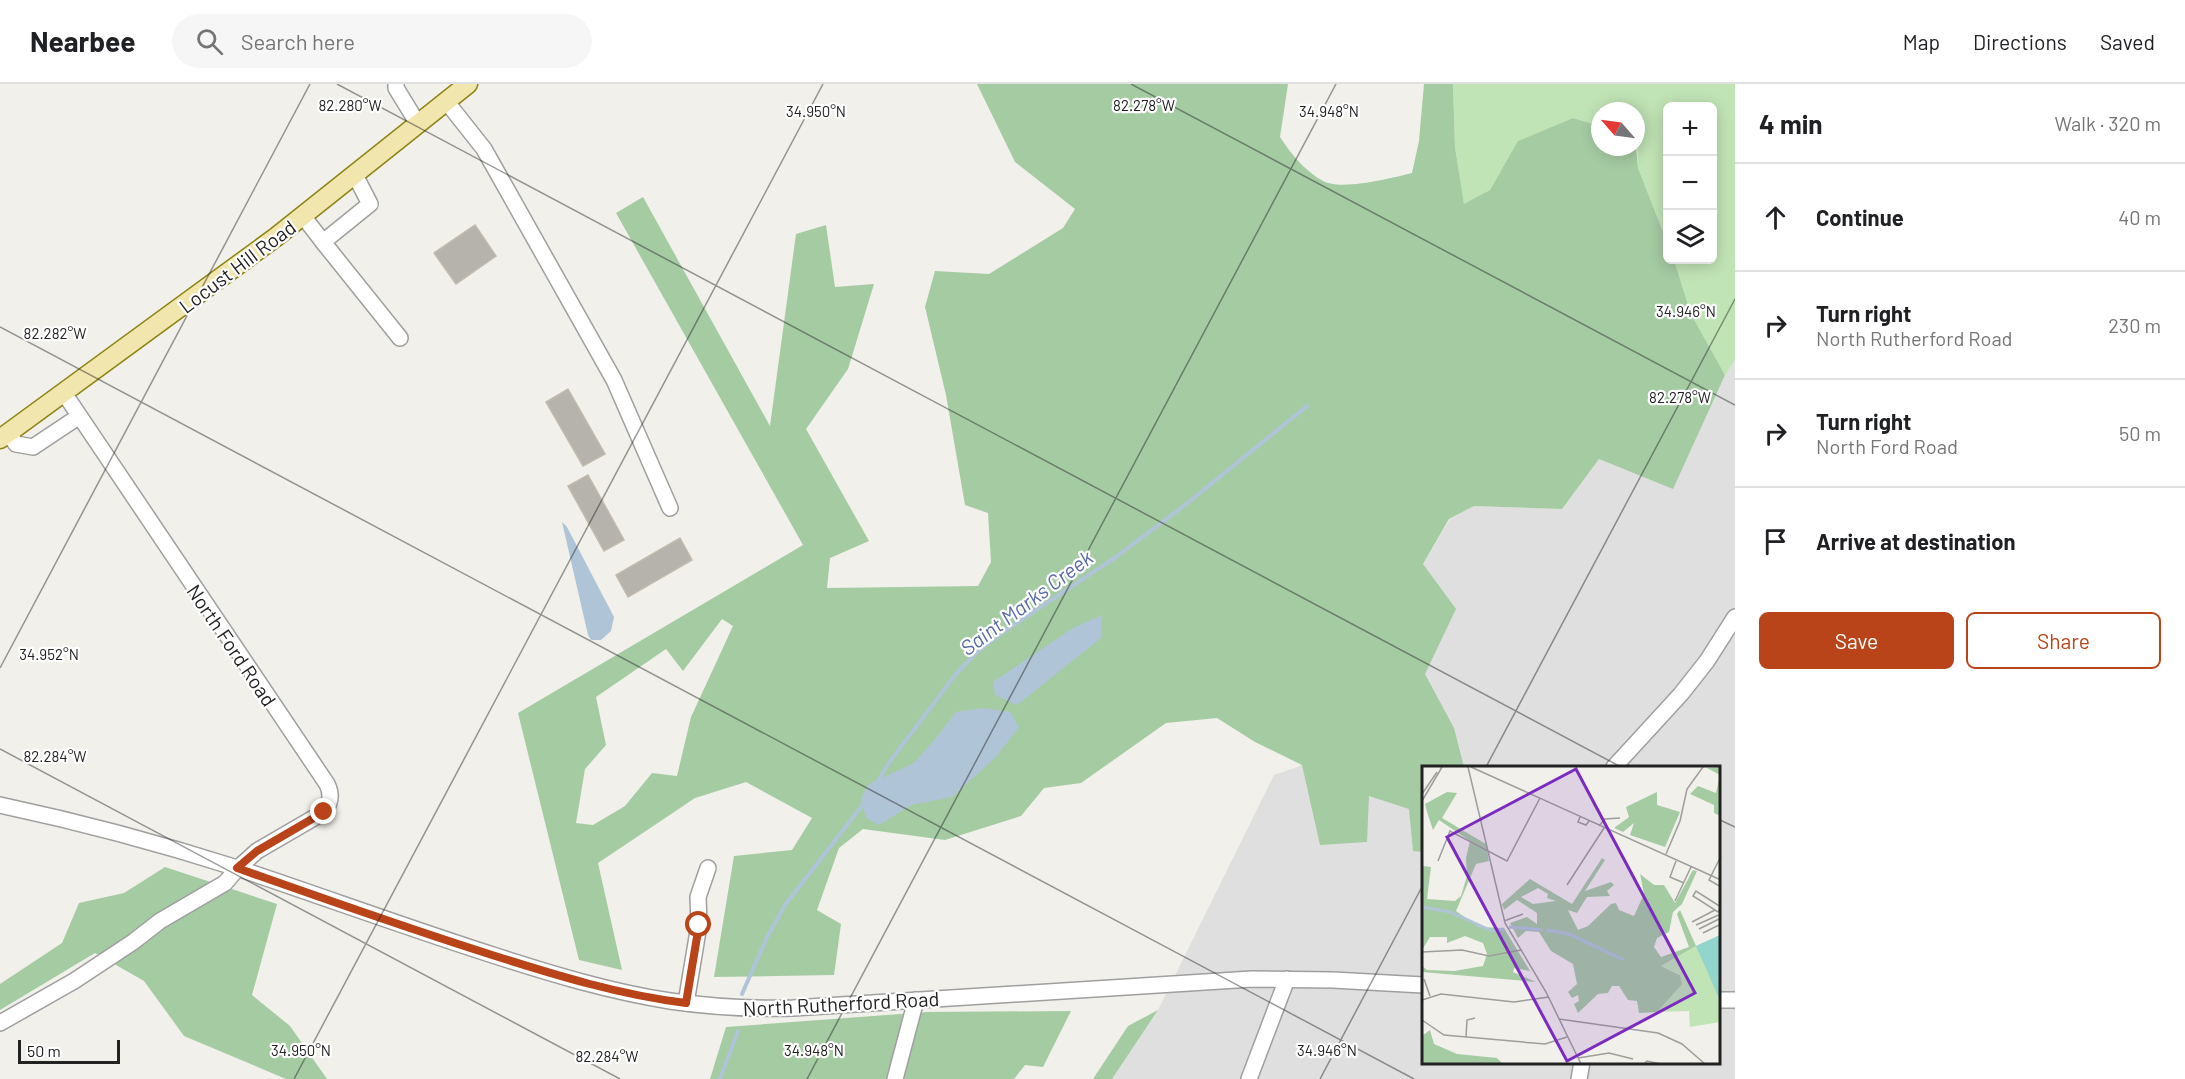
<!DOCTYPE html>
<meta charset="utf-8">
<style>
:root{--surface:#fff;--page:#f6f6f6;--text:#202124;--muted:#757577;--line:#e0e0e0;--accent:#ba4419}
body{margin:0;font-family:Barlow,sans-serif;background:var(--page);color:var(--text)}
.controls{position:absolute;right:18px;top:18px;display:grid;overflow:hidden;border-radius:9px;box-shadow:0 3px 15px #0003}
.controls button{width:54px;height:54px;display:grid;place-items:center;padding:0;border:0;border-bottom:2px solid var(--line);background:var(--surface);color:var(--text);font:30px sans-serif}
.compass{position:absolute;left:1591px;top:18px;width:54px;height:54px;border-radius:50%;background:var(--surface);box-shadow:0 3px 15px #0003;rotate:298deg}
.scale{position:absolute;left:18px;bottom:15px;width:102px;box-sizing:border-box;padding-left:6px;border:3px solid #222;border-top:0;font-size:16px;line-height:21px;white-space:nowrap;color:#222;-webkit-text-stroke:4px #fff;paint-order:stroke}
.stop{position:absolute;width:18px;height:18px;margin:-14px;border:4px solid #ba4419;border-radius:50%;background:#fff}
.stop.end{background:#ba4419;border-color:#fff;box-shadow:0 2px 6px #0008}
.list{margin:0;padding:0;list-style:none}
h2{display:flex;justify-content:space-between;align-items:center;height:78px;margin:0;padding:0 24px;font-size:26px}
h2 small{font-size:20px;font-weight:400;color:var(--muted)}
.list li{display:grid;grid-template-columns:39px 1fr auto;gap:18px;align-items:center;box-sizing:border-box;height:108px;padding:0 24px;border-top:2px solid var(--line)}
.list b{display:block;font-size:22px;white-space:nowrap}
.list p{margin:0;font-size:20px;white-space:nowrap;color:var(--muted)}
.list em{font-size:20px;font-style:normal;color:var(--muted)}
.actions{display:flex;gap:12px;padding:18px 24px}
.actions a{flex:1;padding:14px 0;border:2px solid var(--accent);border-radius:9px;text-align:center;font-size:21px;color:var(--accent)}
.actions .main{background:var(--accent);color:#fff}
.icon{flex:none;width:33px;height:33px;fill:none;stroke:currentColor;stroke-width:2;stroke-linecap:round;stroke-linejoin:round}
.map{position:relative;flex:none;width:1735px;height:995px;overflow:hidden}
header{display:flex;align-items:center;gap:36px;box-sizing:border-box;height:84px;padding:0 30px;background:var(--surface);border-bottom:2px solid var(--line)}
header strong{font-size:28px}
nav{display:flex;gap:33px;margin-inline-start:auto;font-size:21px}
.search{width:420px;height:54px;background:var(--page);display:flex;align-items:center;gap:15px;box-sizing:border-box;padding:0 21px;border-radius:33px;color:var(--muted);font-size:22px}
main{display:flex}
aside{flex:1;background:var(--surface)}
.map>svg:first-child{display:block}
.residential{fill:#dfdfdf;fill-rule:evenodd}
.grass{fill:#c1e4b6}
.forest{fill:#a5cba3;fill-rule:evenodd}
.water{fill:#b0c4d8}
.lines{fill:none;stroke-linecap:round;stroke-linejoin:round}
.stream{stroke:#b0c4d8;stroke-width:4}
.building{fill:#b6b3ac;stroke:#c1bbad;stroke-width:1.5}
.minor-casing{stroke:#9f9f9f;stroke-width:18}
.major-casing{stroke:#8c8413;stroke-width:21}
.minor{stroke:#fff;stroke-width:15}
.major{stroke:#f1e6ae;stroke-width:18}
.route{stroke:#ba4419;stroke-width:8}
.ticks{fill:none;stroke:#222;stroke-width:1.5;stroke-opacity:0.45}
.labels{text-anchor:middle;dominant-baseline:central;stroke-width:4.5;stroke-linejoin:round;paint-order:stroke}
.street-label{font-size:20px;fill:#222;stroke:#fff}
.water-label{font-size:21px;font-style:italic;fill:#596ba7;stroke:#fff}
.inset-river{fill:none;stroke:#b0c4d8;stroke-width:3}
.inset-road{fill:none;stroke:#9e9e9a;stroke-width:1.5}
.view{fill:#7b2cbf;fill-opacity:0.15;stroke:#7b2cbf;stroke-width:3}
.inset-edge{fill:none;stroke:#222;stroke-width:3}
.ticks-label{font-size:15px;text-anchor:middle;fill:#222;stroke:#fff;stroke-width:4.5;stroke-linejoin:round;paint-order:stroke}
</style>
<header>
<strong>Nearbee</strong>
<div class="search"><svg class="icon" aria-label="search" viewBox="0 0 24 24"><circle cx="10" cy="10" r="6"/><path d="M15 15l6 6"/></svg>Search here</div>
<nav><a>Map</a><a>Directions</a><a>Saved</a></nav>
</header>
<main>
<div class="map">
<svg width="1735" height="995" viewBox="0 0 1735 995">
<rect width="100%" height="100%" fill="#f1f0ea"/>
<!-- residential -->
<path class="residential" d="M1735,276V995H1112L1158,926L1274,691L1303,681L1450,435L1474,422L1562,425L1599,375L1725,291ZM1423,683H1718V978H1423Z"/>
<!-- grass -->
<path class="grass" d="M1453,0H1735V276L1725,291L1691,230L1674,176H1712V22H1668L1667,158L1638,84L1636,27H1600V42L1573,34L1519,57L1490,106L1464,121L1455,63Z"/>
<!-- forest -->
<g class="forest">
<path d="M977,0H1288L1280,53C1291,70 1305,87 1323,97C1341,107 1392,94 1412,89L1419,57L1424,0H1453L1455,63L1464,120L1490,106L1518,57L1573,34L1600,42V63H1636L1638,84L1667,158L1668,176H1674L1691,230L1725,291L1673,405L1599,375L1562,425L1474,422L1449,435L1423,480L1456,525L1425,590L1454,644L1464,683H1423V768L1413,767L1409,725L1369,712L1367,758L1320,761L1302,681L1255,658L1217,634L1166,639L1081,699L1044,704L1021,732L945,756L863,745L839,764L817,826L841,840L834,891L714,893L734,772L792,766L812,734L746,698L695,714L598,779L622,886L579,876L518,629L803,461L616,129L643,113L770,342L796,150L826,141L835,203L874,200L848,285L806,345L869,457L830,474L827,504L978,502L991,478L988,429L965,421L946,311L925,223L935,187L989,190L1063,144L1075,125L1015,78ZM722,535L733,542L691,633L677,692L652,689L625,722L593,741L576,739L585,685L606,661L596,613L666,565L683,587Z"/>
<path d="M165,783L277,820L252,911L290,942L327,995H286L184,952L144,897L95,869L0,926V900L62,859L79,819L124,809Z"/>
<path d="M1158,926L1112,995H1093L1128,942Z"/>
<path d="M1071,927L1043,983L1025,981L1014,995H710L726,943L927,928Z"/>
</g>
<!-- water -->
<g class="water">
<path d="M562,438L567,443L614,533L611,547L601,556H591L588,551Z"/>
<path d="M1102,531L1101,554L1017,621L995,611L993,598L1073,544Z"/>
<path d="M983,624L1010,628L1019,643L996,673L952,713L911,721L879,741L866,734L861,714L869,700L914,679L935,655L956,628Z"/>
</g>
<g class="lines">
<!-- stream -->
<g class="stream">
<path d="M878,697L888,680L956,590L975,570L1000,550L1116,473L1185,421L1307,322"/>
<path d="M742,910L767,853L785,821L864,719"/>
<path d="M720,995L738,947"/>
</g>
</g>
<!-- building -->
<g class="building">
<path d="M475,141L496,172L456,200L434,169Z"/>
<path d="M568,305L605,370L583,382L546,318Z"/>
<path d="M588,391L624,456L604,467L568,402Z"/>
<path d="M680,454L692,476L628,513L616,491Z"/>
</g>
<g class="lines">
<!-- minor casing -->
<g class="minor-casing">
<g id="minor">
<path d="M396,0V4L418,40"/>
<path d="M446,17L484,65L614,296L670,424"/>
<path d="M303,132L323,158L370,120L355,91"/>
<path d="M323,158L400,254"/>
<path d="M8,349L16,360L33,363L78,333"/>
<path d="M1614,683L1681,610L1707,577L1735,533"/>
<path d="M0,721C80,738 159,759 237,784C324,813 411,845 499,873C555,891 612,908 670,917C711,923 752,925 793,924L1252,895L1333,896L1423,901"/>
<path d="M1718,916H1735"/>
<path d="M686,919L699,841L698,813L708,784"/>
<path d="M0,939L74,897L133,858L160,837L225,799L237,785L257,767L324,728C331,719 332,710 327,700L64,309"/>
<path d="M895,995L916,916"/>
<path d="M1249,995L1287,895"/>
<path d="M1579,995L1582,978"/>
</g>
</g>
<!-- major casing -->
<g class="major-casing">
<path id="major" d="M0,355L276,153L468,0"/>
</g>
<!-- minor -->
<use href="#minor" class="minor"/>
<!-- major -->
<use href="#major" class="major"/>
</g>
<g class="lines">
<!-- route -->
<path class="route" d="M324,728L257,767L237,784C322,814 406,844 492,871C555,891 620,911 686,919L699,841"/>
</g>
<!-- ticks -->
<path class="ticks" d="M337,0L1621,683M1131,0L1735,321M0,243L1414,995M0,584L310,0M0,665L620,995M1486,683L1735,215M1718,735L1735,743M294,995L823,0M807,995L1336,0M1320,995L1423,801"/>
<g class="labels">
<!-- street labels -->
<g class="street-label">
<text transform="translate(237 182) rotate(-37)">Locust Hill Road</text>
<text transform="translate(232 561) rotate(56)">North Ford Road</text>
<text transform="translate(841 919) rotate(-3)">North Rutherford Road</text>
</g>
<!-- water labels -->
<g class="water-label">
<text transform="translate(1026 518) rotate(-37)">Saint Marks Creek</text>
</g>
</g>
<!-- overview -->
<g transform="translate(1422 682)">
<rect width="298" height="298" fill="#f1f0ea"/>
<path d="M274,180L298,234V256L268,261L267,245L235,246L259,218L257,208L239,200Z" fill="#c1e4b6"/>
<path d="M298,1H299L298,50L292,47V39L268,28L276,20L294,27L298,9L285,2ZM25,26L35,27L20,52L64,78L67,95L54,98L34,145L57,161L82,162L108,205L92,202L91,206L114,216L0,206V200L5,204L32,205L61,200L65,188L61,177L43,170L25,177V171H8L0,184L1,100L9,101L5,133L33,135L39,130L45,110L44,92L48,75L17,54L11,64L5,46L3,38ZM235,26V39L258,46L243,81L208,69L212,57L201,66L192,62L207,51L204,41ZM180,92L183,94L163,125L189,116L192,119L185,125L188,130L165,131L155,147L146,144L156,164L166,160L189,138L194,137L197,144L212,150L222,128L218,108L232,119H242L253,137L271,104L275,105L260,138L251,146L247,166L235,172L232,181L239,191L267,181L255,148L258,144L274,180L290,173L298,234L274,180L239,200L258,209L260,218L235,246L217,247L215,235L206,234L197,220H190L186,227L176,228L156,247L152,238L157,235L156,229L150,232L146,226L155,218L151,198L129,185L117,166L104,165L96,172L88,157L105,151L115,158V147L95,134L82,144L80,138L108,113L150,138ZM116,122L126,128L125,132L134,135L111,138L99,131ZM8,264L12,278L35,288L75,292L81,298H0V270Z" fill="#a5cba3" fill-rule="evenodd"/>
<path d="M298,169V234L274,180Z" fill="#92d5cd"/>
<path class="inset-river" d="M0,141L28,146L70,165L82,163M87,161L120,164M125,164L147,168L202,194"/>
<path class="inset-road" d="M46,1L83,157L124,226L159,298M49,1L299,114M0,28L15,6M0,35L20,1M158,51L156,56L164,59L167,55M177,60L183,53L198,52M244,88L258,55L265,23L281,1M299,90L287,114L299,121M16,95L28,65L85,95L118,32M254,95L248,111L262,117M145,119L182,62M253,135L269,101M299,141L274,125L271,130L296,146L299,142M82,155L101,148M270,156L293,144M274,159L299,148M277,163L299,152M281,167L299,158M0,186L40,184L67,190L99,184M2,213L8,230M0,234L19,228L92,236L127,231M137,253L236,267L260,278L283,298M0,254L22,269L123,278L145,271M44,271L45,254L53,252M156,292L187,287L211,293M222,298L225,295L239,298"/>
<path class="view" d="M154,3L273,227L145,295L25,71Z"/>
<rect width="298" height="298" class="inset-edge"/>
</g>
<g class="ticks-label">
<text x="350" y="27">82.280°W</text>
<text x="1144" y="27">82.278°W</text>
<text x="816" y="33">34.950°N</text>
<text x="1329" y="33">34.948°N</text>
<text x="1686" y="233">34.946°N</text>
<text x="55" y="255">82.282°W</text>
<text x="1680" y="319">82.278°W</text>
<text x="49" y="576">34.952°N</text>
<text x="55" y="678">82.284°W</text>
<text x="301" y="972">34.950°N</text>
<text x="814" y="972">34.948°N</text>
<text x="1327" y="972">34.946°N</text>
<text x="607" y="978">82.284°W</text>
</g>
</svg>
<div class="controls">
<button>+</button>
<button>−</button>
<button><svg class="icon" aria-label="layers" viewBox="0 0 24 24"><path d="M12 4l9 5-9 5-9-5zM3 14l9 5 9-5"/></svg></button>
</div>
<svg class="compass" viewBox="-18 -18 36 36"><path d="M0-13l5 13h-10z" fill="#e53935"/><path d="M0 13l5-13h-10z" fill="#757577"/></svg>
<div class="scale">50 m</div>
<div class="stop" style="left:699px;top:841px"></div>
<div class="stop end" style="left:324px;top:728px"></div>
</div>
<aside>
<h2>4 min<small>Walk · 320 m</small></h2>
<ul class="list">
<li><svg class="icon" aria-label="ahead" viewBox="0 0 24 24"><path d="M12 20V5M6 11l6-6 6 6"/></svg><div><b>Continue</b></div><em>40 m</em></li>
<li><svg class="icon" aria-label="right" viewBox="0 0 24 24"><path d="M7 20v-9h11M14 6l5 5-5 5"/></svg><div><b>Turn right</b><p>North Rutherford Road</p></div><em>230 m</em></li>
<li><svg class="icon" aria-label="right" viewBox="0 0 24 24"><path d="M7 20v-9h11M14 6l5 5-5 5"/></svg><div><b>Turn right</b><p>North Ford Road</p></div><em>50 m</em></li>
<li><svg class="icon" aria-label="arrive" viewBox="0 0 24 24"><path d="M6 21V4h12l-3 4 3 4H6"/></svg><div><b>Arrive at destination</b></div></li>
</ul>
<div class="actions"><a class="main">Save</a><a>Share</a></div>
</aside>
</main>
